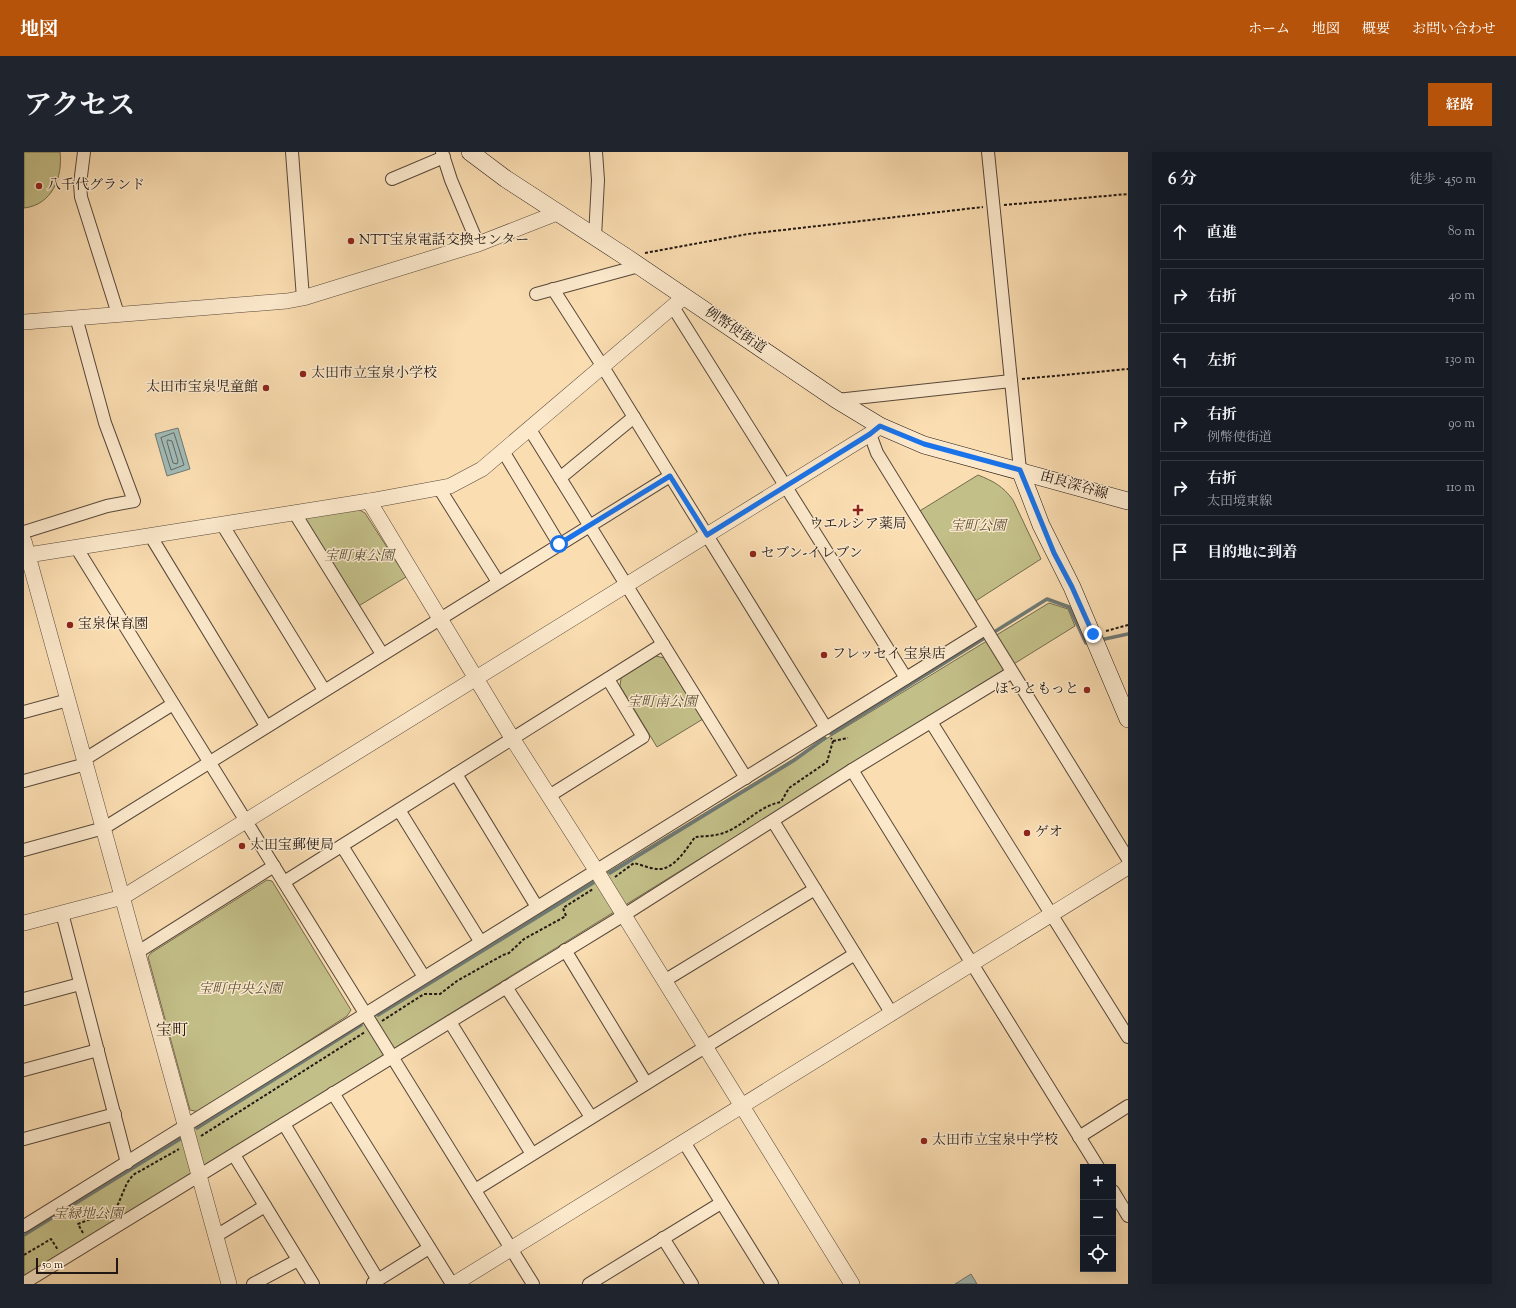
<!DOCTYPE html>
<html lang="ja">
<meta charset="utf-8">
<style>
:root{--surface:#171b24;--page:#20242c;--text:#f1f3f6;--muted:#9ea1a6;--line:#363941;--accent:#b45309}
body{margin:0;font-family:"Sorts Mill Goudy","Noto Serif JP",serif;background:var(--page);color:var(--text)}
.controls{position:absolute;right:12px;bottom:12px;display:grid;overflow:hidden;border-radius:0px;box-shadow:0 4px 16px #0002}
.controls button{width:36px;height:36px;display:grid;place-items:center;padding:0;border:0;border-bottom:1px solid var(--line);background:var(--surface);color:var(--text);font:20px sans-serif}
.scale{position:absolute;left:12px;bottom:10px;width:82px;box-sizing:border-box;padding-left:4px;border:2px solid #221712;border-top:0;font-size:11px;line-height:14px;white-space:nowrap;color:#221712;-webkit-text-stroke:3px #fce9cc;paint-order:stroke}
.stop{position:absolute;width:12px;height:12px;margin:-9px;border:3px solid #1a73e8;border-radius:50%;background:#fff}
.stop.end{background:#1a73e8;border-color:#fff;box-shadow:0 1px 4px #0008}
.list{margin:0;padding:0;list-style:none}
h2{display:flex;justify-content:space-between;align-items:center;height:52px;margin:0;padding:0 16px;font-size:17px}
h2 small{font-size:13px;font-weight:400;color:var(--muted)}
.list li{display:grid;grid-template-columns:26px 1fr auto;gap:12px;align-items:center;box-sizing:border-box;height:56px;margin:0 8px 8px;padding:0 8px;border:1px solid var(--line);border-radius:0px}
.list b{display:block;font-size:15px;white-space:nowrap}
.list p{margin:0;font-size:13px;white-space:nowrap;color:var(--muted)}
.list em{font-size:13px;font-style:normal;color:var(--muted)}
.icon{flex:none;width:22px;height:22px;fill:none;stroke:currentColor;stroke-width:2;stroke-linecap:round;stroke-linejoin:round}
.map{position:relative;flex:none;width:1104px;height:1132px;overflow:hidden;border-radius:0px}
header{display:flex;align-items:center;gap:24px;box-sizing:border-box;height:56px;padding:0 20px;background:var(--accent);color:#fff}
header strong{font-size:19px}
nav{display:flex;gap:22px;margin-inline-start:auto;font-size:14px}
.intro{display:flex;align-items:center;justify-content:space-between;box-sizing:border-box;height:96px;padding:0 24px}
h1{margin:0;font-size:28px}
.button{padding:10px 18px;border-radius:0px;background:var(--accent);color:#fff;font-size:14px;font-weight:700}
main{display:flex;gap:24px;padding:0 24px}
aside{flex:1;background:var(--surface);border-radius:0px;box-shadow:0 4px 16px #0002}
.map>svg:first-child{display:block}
.green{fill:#c3bf88;stroke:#726b4d}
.water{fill:#a1bab5;stroke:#6e7974}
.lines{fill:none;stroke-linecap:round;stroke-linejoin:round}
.shore{stroke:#626864;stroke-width:1}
.stream{stroke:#6e7974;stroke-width:3.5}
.minor-casing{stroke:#58483a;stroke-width:14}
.tertiary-casing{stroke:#58483a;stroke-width:16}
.secondary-casing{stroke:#221712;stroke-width:18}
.path{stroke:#221712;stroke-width:2;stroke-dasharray:3 2;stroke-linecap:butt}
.minor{stroke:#fce9cc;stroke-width:12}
.tertiary{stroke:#fce9cc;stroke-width:15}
.secondary{stroke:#fce9cc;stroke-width:17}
.route{stroke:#1a73e8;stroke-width:5}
.poi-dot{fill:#8f2418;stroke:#fce9cc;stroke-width:1.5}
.labels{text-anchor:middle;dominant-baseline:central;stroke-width:3;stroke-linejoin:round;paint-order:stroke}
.poi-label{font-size:14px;fill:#221712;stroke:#fce9cc;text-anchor:start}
.street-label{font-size:14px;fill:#221712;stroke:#fce9cc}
.park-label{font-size:14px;font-style:italic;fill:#5a523b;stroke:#fce9cc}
.quarter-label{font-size:16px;fill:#221712;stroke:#fce9cc}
</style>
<header>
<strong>地図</strong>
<nav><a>ホーム</a><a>地図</a><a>概要</a><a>お問い合わせ</a></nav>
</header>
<div class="intro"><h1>アクセス</h1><a class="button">経路</a></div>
<main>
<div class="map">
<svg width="1104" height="1132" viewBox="0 0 1104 1132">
<rect width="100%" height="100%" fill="#faddb1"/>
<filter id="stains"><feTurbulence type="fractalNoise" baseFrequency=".005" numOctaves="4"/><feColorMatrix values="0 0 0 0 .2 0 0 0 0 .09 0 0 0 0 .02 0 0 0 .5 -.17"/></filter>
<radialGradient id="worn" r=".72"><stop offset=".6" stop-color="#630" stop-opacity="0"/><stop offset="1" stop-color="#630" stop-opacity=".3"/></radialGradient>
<!-- green -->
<g class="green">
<path d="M0,0H36C39,25 28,53 0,56Z"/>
<path d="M954,323C969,329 979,334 989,348L1017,407L950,450L894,360Z"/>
<path d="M332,356L341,361L382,425L333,455L280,371L283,364Z"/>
<path d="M1025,451L1044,457L1051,474L0,1126V1080L335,872Z"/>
<path d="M632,504L640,506L679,567L633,595L596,534L597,526Z"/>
<path d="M243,728L248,729L327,858L323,864L175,960L166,958L124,805L127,801Z"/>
</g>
<!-- water -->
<g class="water">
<path d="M154,276L166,317L143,324L131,282Z"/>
<path d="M947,1122L953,1132H931Z"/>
</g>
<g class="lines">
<!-- shore -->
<g class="shore">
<path d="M150,281L160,313L147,318L137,286Z"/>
<path d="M144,288L148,289L154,309L153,312L149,311L143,290Z"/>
</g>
<!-- stream -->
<g class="stream">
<path d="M1076,488L1104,482"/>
<path d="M807,582L1023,447L1045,455L1062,491L1066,490"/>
<path d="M586,721L769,609L801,586"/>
<path d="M354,863L569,731"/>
<path d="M173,976L337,873"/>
<path d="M0,1083L156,987"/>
</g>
<!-- minor casing -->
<g class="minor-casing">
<g id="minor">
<path d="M60,0L56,32L57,45L94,162"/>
<path d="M268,0L279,146"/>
<path d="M418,0L427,28L454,92"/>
<path d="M964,0L996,318"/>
<path d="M368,27L420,5"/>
<path d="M571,85L574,28L572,0"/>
<path d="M529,137L579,215L802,576"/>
<path d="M512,142L615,114"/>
<path d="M649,155L882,526"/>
<path d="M813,248L987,229"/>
<path d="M505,276L722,626"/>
<path d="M846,282L853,301L1104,707"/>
<path d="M479,299L535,392"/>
<path d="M536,326L610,265"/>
<path d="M415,336L474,430"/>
<path d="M270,360L358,502"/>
<path d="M198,372L300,538"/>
<path d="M0,380L83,354L110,349L81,271L52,165"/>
<path d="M126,383L242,574"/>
<path d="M52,395L509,1132"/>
<path d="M0,560L44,548"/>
<path d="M907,570L1104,885"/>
<path d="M61,607L149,552"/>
<path d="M828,618L1074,1015"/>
<path d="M432,622L513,755"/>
<path d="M0,629L62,612"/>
<path d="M525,644L619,585L584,527"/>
<path d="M375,658L456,789"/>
<path d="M749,669L868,862"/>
<path d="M318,694L400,825"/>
<path d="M0,698L80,676L646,324"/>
<path d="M260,730L639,492"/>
<path d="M38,761L103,1011"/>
<path d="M541,798L622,931"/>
<path d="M114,800L250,714"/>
<path d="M640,829L791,737"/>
<path d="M482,835L567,965"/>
<path d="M0,847L56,832"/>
<path d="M426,870L508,1002"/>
<path d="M0,918L74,898"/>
<path d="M309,941L428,1132"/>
<path d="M260,972L354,1128"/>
<path d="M1055,985L1104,954"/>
<path d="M0,987L91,962"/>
<path d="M660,990L748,1132"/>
<path d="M210,1003L289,1132"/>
<path d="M451,1038L831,802"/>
<path d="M1089,1039L1104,1064"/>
<path d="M0,1074L961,477"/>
<path d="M192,1084L241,1054"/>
<path d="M639,1086L668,1132"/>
<path d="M0,1131L600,763L828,618L987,521"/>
<path d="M349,1131L405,1096"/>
<path d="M229,1132L274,1108"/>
<path d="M565,1132L697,1051"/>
</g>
</g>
<!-- tertiary casing -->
<g class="tertiary-casing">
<g id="tertiary">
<path d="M0,170L263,149L279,146L454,92L533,61"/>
<path d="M345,349L488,586L572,718L828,1132"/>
<path d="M0,389L205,1132"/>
<path d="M4,403L345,349L426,334L458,317L660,145"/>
<path d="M0,771L99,745L846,282L856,274"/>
<path d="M430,1132L1104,715"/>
</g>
</g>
<!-- secondary casing -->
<g class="secondary-casing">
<g id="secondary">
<path d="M446,0L482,27L602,105L813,248L856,274L900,293L1104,349"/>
<path d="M996,318L1017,373L1048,435L1104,567"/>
</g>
</g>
<!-- path -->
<g class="path">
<path d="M980,53L1104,42"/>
<path d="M621,101L724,82L959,55"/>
<path d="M998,227L1104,217"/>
<path d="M1082,479L1104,473"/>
<path d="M809,589L824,586"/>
<path d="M591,725L610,711C618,713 627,717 634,717C650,718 663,696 671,685C681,684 693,684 702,680C722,672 735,654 757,650L765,636L803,610L809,589L807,586"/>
<path d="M358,869L400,842H416L433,829L479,803L485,801L500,787L542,764L539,756L569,737"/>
<path d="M177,984L341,880"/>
<path d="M59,1081L54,1072L92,1057L103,1031L109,1023L155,997"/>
<path d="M0,1103L27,1087L34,1098"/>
</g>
<!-- minor -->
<use href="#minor" class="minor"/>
<!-- tertiary -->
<use href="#tertiary" class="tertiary"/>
<!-- secondary -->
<use href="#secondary" class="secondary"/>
</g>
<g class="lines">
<!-- route -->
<path class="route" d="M535,392L646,324L683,383L846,282L856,274L900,292L996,318L1030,401L1048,435L1069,482"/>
</g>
<!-- markers -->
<g class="poi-dot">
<circle cx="15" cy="34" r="4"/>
<circle cx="327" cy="89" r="4"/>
<circle cx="279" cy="222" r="4"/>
<circle cx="242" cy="236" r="4"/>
<path d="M832 352h4v4h4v4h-4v4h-4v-4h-4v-4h4z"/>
<circle cx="729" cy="402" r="4"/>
<circle cx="46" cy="473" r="4"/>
<circle cx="800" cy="503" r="4"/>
<circle cx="1063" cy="538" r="4"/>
<circle cx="1003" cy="681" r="4"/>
<circle cx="218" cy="694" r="4"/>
<circle cx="900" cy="989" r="4"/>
</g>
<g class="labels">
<!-- poi labels -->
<g class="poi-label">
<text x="23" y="34">八千代グランド</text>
<text x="335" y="89">NTT宝泉電話交換センター</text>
<text x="287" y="222">太田市立宝泉小学校</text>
<text x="234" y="236" text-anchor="end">太田市宝泉児童館</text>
<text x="834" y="373" text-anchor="middle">ウエルシア薬局</text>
<text x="737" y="402">セブン-イレブン</text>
<text x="54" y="473">宝泉保育園</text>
<text x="808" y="503">フレッセイ 宝泉店</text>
<text x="1055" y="538" text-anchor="end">ほっともっと</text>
<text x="1011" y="681">ゲオ</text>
<text x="226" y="694">太田宝郵便局</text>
<text x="908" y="989">太田市立宝泉中学校</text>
</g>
<!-- street labels -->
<g class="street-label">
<text transform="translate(711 179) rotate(34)">例幣使街道</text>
<text transform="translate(1050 334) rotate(16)">由良深谷線</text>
</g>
<!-- park labels -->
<g class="park-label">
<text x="954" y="375">宝町公園</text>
<text x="335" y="405">宝町東公園</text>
<text x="638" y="551">宝町南公園</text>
<text x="216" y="838">宝町中央公園</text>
<text x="64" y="1063">宝緑地公園</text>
</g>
<!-- quarter labels -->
<g class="quarter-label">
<text x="148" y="879">宝町</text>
</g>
</g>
<rect width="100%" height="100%" filter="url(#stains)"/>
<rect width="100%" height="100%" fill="url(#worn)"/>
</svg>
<div class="controls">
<button>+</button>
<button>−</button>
<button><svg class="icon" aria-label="locate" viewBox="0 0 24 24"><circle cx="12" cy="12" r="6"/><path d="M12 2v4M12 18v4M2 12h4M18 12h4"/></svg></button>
</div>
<div class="scale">50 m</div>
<div class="stop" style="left:535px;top:392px"></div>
<div class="stop end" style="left:1069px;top:482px"></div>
</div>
<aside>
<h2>6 分<small>徒歩 · 450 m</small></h2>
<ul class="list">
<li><svg class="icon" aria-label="ahead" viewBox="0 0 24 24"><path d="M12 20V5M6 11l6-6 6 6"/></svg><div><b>直進</b></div><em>80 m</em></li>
<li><svg class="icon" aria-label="right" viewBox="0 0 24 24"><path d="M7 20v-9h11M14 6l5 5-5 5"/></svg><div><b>右折</b></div><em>40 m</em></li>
<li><svg class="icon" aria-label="left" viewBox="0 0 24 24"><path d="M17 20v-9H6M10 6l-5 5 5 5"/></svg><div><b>左折</b></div><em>130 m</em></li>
<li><svg class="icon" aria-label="right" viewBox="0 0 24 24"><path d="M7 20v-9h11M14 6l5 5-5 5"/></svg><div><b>右折</b><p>例幣使街道</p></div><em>90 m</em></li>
<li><svg class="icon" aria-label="right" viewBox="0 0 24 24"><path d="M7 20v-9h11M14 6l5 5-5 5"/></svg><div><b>右折</b><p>太田境東線</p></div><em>110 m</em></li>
<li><svg class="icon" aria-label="arrive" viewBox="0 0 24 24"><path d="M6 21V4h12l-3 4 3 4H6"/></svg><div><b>目的地に到着</b></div></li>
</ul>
</aside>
</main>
